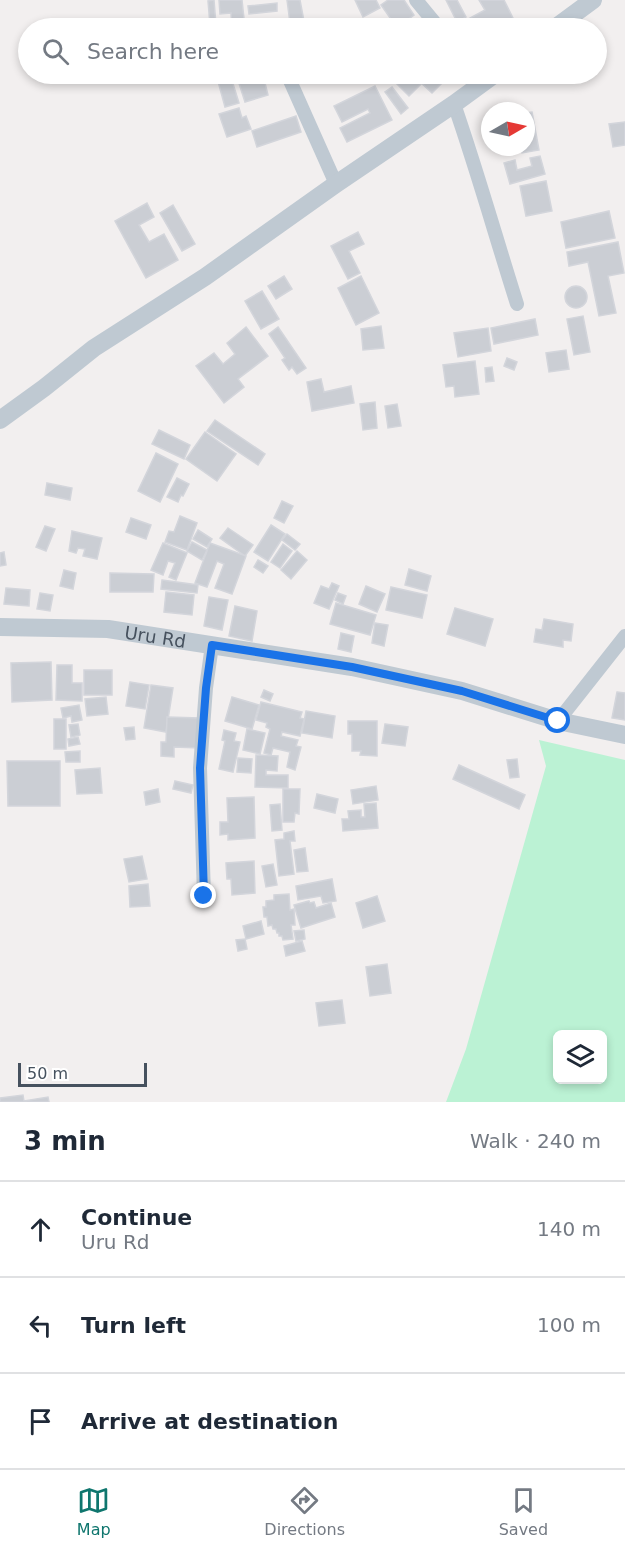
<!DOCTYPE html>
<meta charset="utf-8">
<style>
:root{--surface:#fff;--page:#f6f6f7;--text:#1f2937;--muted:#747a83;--line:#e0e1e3;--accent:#0f766e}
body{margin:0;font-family:"DejaVu Sans",sans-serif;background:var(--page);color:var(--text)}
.controls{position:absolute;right:18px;bottom:18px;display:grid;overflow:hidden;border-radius:9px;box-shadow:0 3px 9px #0003}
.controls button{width:54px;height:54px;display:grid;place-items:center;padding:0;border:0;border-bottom:2px solid var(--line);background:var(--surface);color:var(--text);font:30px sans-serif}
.compass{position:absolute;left:481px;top:102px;width:54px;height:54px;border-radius:50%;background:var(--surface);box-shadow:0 3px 9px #0003;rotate:81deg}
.scale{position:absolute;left:18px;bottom:15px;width:129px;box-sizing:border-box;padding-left:6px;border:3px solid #46515e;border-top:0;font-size:16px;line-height:21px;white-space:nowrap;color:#46515e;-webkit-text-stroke:4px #fff;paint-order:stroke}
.stop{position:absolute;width:18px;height:18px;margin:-14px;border:4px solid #1a73e8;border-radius:50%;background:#fff}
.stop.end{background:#1a73e8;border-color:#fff;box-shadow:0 2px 6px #0008}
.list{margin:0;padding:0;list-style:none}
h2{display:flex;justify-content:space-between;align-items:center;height:78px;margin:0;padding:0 24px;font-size:26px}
h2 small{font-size:20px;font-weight:400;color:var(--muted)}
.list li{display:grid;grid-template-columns:39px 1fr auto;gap:18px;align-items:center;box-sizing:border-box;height:96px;padding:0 24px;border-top:2px solid var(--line)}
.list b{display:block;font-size:22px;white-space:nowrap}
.list p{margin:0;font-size:20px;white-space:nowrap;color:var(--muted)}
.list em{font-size:20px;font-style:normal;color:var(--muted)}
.icon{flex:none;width:33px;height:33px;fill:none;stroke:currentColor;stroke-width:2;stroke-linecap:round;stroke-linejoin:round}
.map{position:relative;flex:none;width:625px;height:1102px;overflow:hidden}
.search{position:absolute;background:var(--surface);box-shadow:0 3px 9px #0003;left:18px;right:18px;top:18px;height:66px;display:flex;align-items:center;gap:15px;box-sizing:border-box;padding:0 21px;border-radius:33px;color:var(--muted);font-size:22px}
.sheet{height:366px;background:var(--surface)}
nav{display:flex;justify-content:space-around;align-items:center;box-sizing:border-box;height:84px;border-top:2px solid var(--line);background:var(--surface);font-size:16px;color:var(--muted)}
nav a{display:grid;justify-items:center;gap:3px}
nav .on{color:var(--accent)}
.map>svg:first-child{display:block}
.green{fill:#bbf2d4;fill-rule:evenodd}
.building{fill:#cbced4;stroke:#d3d5db;stroke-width:1.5}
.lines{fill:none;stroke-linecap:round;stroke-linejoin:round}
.minor{stroke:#bfc9d2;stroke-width:14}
.tertiary{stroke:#bfc9d2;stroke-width:18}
.route{stroke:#1a73e8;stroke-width:8}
.labels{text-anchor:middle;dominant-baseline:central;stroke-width:5;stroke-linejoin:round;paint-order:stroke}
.street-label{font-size:18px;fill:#46515e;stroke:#fff}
</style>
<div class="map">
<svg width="625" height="1102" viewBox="0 0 625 1102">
<rect width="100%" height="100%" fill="#f2efef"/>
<!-- green -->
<path class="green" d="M539,740L625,760V1102H446L466,1049L546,766ZM558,1034H602V1080H558Z"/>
<!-- building -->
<g class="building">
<path d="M214,0L216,25H210L208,1Z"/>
<path d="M219,0H242L245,28H232L231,13L220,14Z"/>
<path d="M287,0H300L304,21L290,23Z"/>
<path d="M355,0H376L380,8L363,17Z"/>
<path d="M388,0H404L414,15L402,24L400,21L395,25L381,5Z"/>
<path d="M446,0H457L466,17L457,22Z"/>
<path d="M479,0H504L515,22L501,28H475L470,18L485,10Z"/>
<path d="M277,3V11L249,14L248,6Z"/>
<path d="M216,74H230L239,103L225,107Z"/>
<path d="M236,74H277L278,75L264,79L268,95L245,102Z"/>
<path d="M401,74H414L423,82L409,96L394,81Z"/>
<path d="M426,74H451L432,93L419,81Z"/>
<path d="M375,86L392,120L347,142L340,128L370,113L368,109L342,122L334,106Z"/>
<path d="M392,87L408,108L401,114L385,92Z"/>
<path d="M239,108L242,118L246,116L251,129L227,137L219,114Z"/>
<path d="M532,112L539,150L522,153L521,147H526V113Z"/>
<path d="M296,116L301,132L257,147L252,131Z"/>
<path d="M625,122V145L613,147L609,124Z"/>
<path d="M540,156L545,174L510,184L504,163L515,160L517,170L532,166L530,158Z"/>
<path d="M546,181L552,211L526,216L520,186Z"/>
<path d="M147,203L154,217L139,225L149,242L164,234L178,260L146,278L115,221Z"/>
<path d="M173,205L195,244L182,251L160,213Z"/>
<path d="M609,211L615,238L566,248L561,222Z"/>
<path d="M358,232L364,244L349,251L360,273L348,279L331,246Z"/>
<path d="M618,242L624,273L608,276L616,313L599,316L588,262L569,266L567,252Z"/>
<path d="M284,276L292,289L276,299L268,286Z"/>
<path d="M361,276L379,313L356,325L338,288Z"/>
<circle cx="576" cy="297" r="11"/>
<path d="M262,291L279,319L261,329L245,301Z"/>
<path d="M583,316L590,352L574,355L567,319Z"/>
<path d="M535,319L538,335L494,344L491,328Z"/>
<path d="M381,326L384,348L363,350L361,329Z"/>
<path d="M246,327L268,356L238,379L244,387L224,403L196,366L214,353L223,364L235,354L227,343Z"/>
<path d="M278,327L306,368L297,374L292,367L289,370L282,360L285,358L269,334Z"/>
<path d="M488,328L491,351L458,357L454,333Z"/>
<path d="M566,350L569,369L549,372L546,353Z"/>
<path d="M507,358L517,362L514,370L504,366Z"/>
<path d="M475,361L479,394L455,397L454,386L446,387L443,365Z"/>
<path d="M492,367L494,381L486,382L485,368Z"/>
<path d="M321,379L324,392L351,386L354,403L312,411L307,382Z"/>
<path d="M375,402L377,428L363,430L360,404Z"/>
<path d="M397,404L401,426L388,428L385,406Z"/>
<path d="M215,420L265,454L258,465L207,431Z"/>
<path d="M159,430L190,445L184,459L152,444Z"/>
<path d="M205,432L236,454L217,481L186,459Z"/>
<path d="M156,453L178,464L160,502L138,491Z"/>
<path d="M177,478L189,484L183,496L181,495L178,502L167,497Z"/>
<path d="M47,483L72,488L70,500L45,495Z"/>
<path d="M282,501L293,506L284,523L274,518Z"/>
<path d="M180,516L197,523L187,550L165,542L169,531L174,532Z"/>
<path d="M131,518L151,525L146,539L126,532Z"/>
<path d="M271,525L285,534L268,561L254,552Z"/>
<path d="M45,526L55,529L46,551L36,547Z"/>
<path d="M228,528L253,545L245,556L220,538Z"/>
<path d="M198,530L212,539L207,547L193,539Z"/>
<path d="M72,531L102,538L97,559L83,556L85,549L78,548L76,553L69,551Z"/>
<path d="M287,534L300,544L295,550L282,540Z"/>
<path d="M192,542L207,550L202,560L187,551Z"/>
<path d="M163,543L187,553L176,580L169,577L175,563L168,561L163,575L151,570Z"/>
<path d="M210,543L246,556L232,594L215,588L224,564L217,561L207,587L195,583Z"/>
<path d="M283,544L292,551L280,568L271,562Z"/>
<path d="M297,551L307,560L291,579L281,570Z"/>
<path d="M4,552L6,565L0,566V553Z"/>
<path d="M258,560L268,566L263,573L254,567Z"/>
<path d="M409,569L431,576L427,591L405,585Z"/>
<path d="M64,570L76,573L73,589L60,586Z"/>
<path d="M110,573L154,574L153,592H110Z"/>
<path d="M162,580L198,585L197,593L161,589Z"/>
<path d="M332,583L339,586L329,609L314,603L321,586L329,589Z"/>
<path d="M366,586L385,594L377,612L359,604Z"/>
<path d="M391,587L427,595L422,618L386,610Z"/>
<path d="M6,588L30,590L29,606L4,604Z"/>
<path d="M166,592L194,595L192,615L164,612Z"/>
<path d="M40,593L53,595L50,611L37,609Z"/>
<path d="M338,593L346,596L343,604L335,600Z"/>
<path d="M209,597L228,600L222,630L204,626Z"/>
<path d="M336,603L376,615L370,635L330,624Z"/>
<path d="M235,606L257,611L252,641L229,636Z"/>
<path d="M455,608L493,619L485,646L447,634Z"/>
<path d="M544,619L573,624L571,641L563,640V647L534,642L536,629L542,630Z"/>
<path d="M375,623L388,625L384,646L372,643Z"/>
<path d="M341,633L354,636L351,652L338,649Z"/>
<path d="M51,662L52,700L12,702L11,663Z"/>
<path d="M57,665H72V683H82V701L56,700Z"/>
<rect x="84" y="670" width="28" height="25"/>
<path d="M130,682L149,685L145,709L126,706Z"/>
<path d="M151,685L173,688L166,732L144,728Z"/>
<path d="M264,690L273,694L270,701L261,697Z"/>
<path d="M617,692L625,693V720L612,718Z"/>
<path d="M106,697L108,714L87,716L85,699Z"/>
<path d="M232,697L259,705L252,729L225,721Z"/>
<path d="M261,702L302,712L300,718L304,719L300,736L282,732L281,736L298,740L296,746L301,747L295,770L287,767L290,752L273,748L271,755L264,753L270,729L266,727L267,723L256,720Z"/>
<path d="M79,705L82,720L72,722L71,716L63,718L61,708Z"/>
<path d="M306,711L335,716L332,738L302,733Z"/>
<path d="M167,717L200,718L199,748L174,747V757L161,756V742H166Z"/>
<rect x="54" y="719" width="12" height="30"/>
<path d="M348,721H377V756L360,755L361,751H352V734H348Z"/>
<path d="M78,724L80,735L71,737L69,725Z"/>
<path d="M385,724L408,727L405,746L382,743Z"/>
<path d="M134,727L135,739L126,740L124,728Z"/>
<path d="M247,729L265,733L260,754L243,750Z"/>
<path d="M224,730L236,733L234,741L240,742L233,772L219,769L225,741L222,740Z"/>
<path d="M78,737L80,744L69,746L68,739Z"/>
<path d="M80,751V762H66L65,752Z"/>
<path d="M256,755L278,756L277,771L266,770V775H288V788L255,787Z"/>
<path d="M238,758L252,759L251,773L237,772Z"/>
<path d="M517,759L519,777L510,778L507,760Z"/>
<path d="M7,761H60V806H8Z"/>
<path d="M459,765L525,795L519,809L453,779Z"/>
<path d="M100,768L102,793L77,794L75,770Z"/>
<path d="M175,781L193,785L191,793L173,789Z"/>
<path d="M376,786L378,800L353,804L351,790Z"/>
<path d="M158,789L160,802L146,805L144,792Z"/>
<path d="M283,789H300L299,814L295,813L294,822H283Z"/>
<path d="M317,794L338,799L335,813L314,808Z"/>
<path d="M254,797L255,838L228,840V834L220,835V822H228L227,798Z"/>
<path d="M376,803L378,828L343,831L342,819H349L348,811L361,810V817H365L364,804Z"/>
<path d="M280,804L282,830L272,831L270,805Z"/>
<path d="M294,831L295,841H290L294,874L279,876L275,840L284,839V833Z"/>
<path d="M305,848L308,871L297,872L294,850Z"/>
<path d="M142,856L147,879L129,882L124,859Z"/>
<path d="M254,861L255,893L232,895L231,879H227L226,863Z"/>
<path d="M273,864L277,885L266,887L262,866Z"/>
<path d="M332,879L336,901L323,903L321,896L298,900L296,886Z"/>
<path d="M148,884L150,906L130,907L129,886Z"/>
<path d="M289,894L290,910L294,909L295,925H291L293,939L283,940L282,936H279V933H277L276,929H273L272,925L268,926L267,917H264L263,907H266V901L274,900V895Z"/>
<path d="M377,896L385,921L363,928L356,903Z"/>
<path d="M309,901L310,903L314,902L316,908L331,903L335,917L301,928L294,905Z"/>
<path d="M261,921L264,934L246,939L243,926Z"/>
<path d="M304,930L305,939L296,941L294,931Z"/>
<path d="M245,939L247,949L238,951L236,940Z"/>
<path d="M302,941L305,951L286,956L284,946Z"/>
<path d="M387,964L391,993L370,996L366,967Z"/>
<path d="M342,1000L345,1023L319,1026L316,1003Z"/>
<path d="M23,1095L24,1101L48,1097L49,1102H0V1098Z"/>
</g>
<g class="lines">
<!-- minor -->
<g class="minor">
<path d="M416,0L439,28"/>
<path d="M287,74L336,184"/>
<path d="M454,104C477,170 496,238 517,304"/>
<path d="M558,721L625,636"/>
<path d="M204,896L200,768L206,688L212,645"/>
</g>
<!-- tertiary -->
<g class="tertiary">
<path d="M555,28L593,0"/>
<path d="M0,420L44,388L94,348L205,277L336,184L454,104L495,74"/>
<path id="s1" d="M0,627L108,629L352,667L462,691L558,721L625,735"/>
</g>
</g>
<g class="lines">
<!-- route -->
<path class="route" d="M204,896L200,768L206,688L212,645L352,667L462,691L558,721"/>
</g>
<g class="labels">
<!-- street labels -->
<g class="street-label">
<text stroke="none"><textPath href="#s1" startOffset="156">Uru Rd</textPath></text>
</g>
</g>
</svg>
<div class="controls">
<button><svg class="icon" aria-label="layers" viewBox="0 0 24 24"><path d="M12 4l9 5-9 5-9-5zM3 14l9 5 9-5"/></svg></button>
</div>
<svg class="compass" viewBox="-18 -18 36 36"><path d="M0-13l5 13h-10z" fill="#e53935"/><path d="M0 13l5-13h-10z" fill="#747a83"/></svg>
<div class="scale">50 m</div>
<div class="stop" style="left:558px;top:721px"></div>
<div class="stop end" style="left:204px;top:896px"></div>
<div class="search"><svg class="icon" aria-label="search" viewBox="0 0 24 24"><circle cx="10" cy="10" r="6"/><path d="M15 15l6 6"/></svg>Search here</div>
</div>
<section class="sheet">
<h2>3 min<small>Walk · 240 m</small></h2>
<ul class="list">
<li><svg class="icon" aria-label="ahead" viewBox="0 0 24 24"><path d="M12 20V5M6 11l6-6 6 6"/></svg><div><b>Continue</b><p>Uru Rd</p></div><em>140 m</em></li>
<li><svg class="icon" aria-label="left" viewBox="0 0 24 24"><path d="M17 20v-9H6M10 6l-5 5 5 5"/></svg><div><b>Turn left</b></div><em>100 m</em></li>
<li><svg class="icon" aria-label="arrive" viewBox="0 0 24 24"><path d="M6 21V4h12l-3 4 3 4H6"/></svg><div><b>Arrive at destination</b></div></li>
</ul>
</section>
<nav>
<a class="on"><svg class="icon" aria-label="map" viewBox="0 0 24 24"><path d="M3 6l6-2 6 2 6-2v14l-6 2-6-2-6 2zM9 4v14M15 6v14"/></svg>Map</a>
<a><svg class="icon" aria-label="directions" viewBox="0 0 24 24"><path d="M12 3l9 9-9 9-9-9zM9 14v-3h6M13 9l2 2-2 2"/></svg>Directions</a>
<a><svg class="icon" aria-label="saved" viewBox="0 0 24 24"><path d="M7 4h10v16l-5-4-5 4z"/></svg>Saved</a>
</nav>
